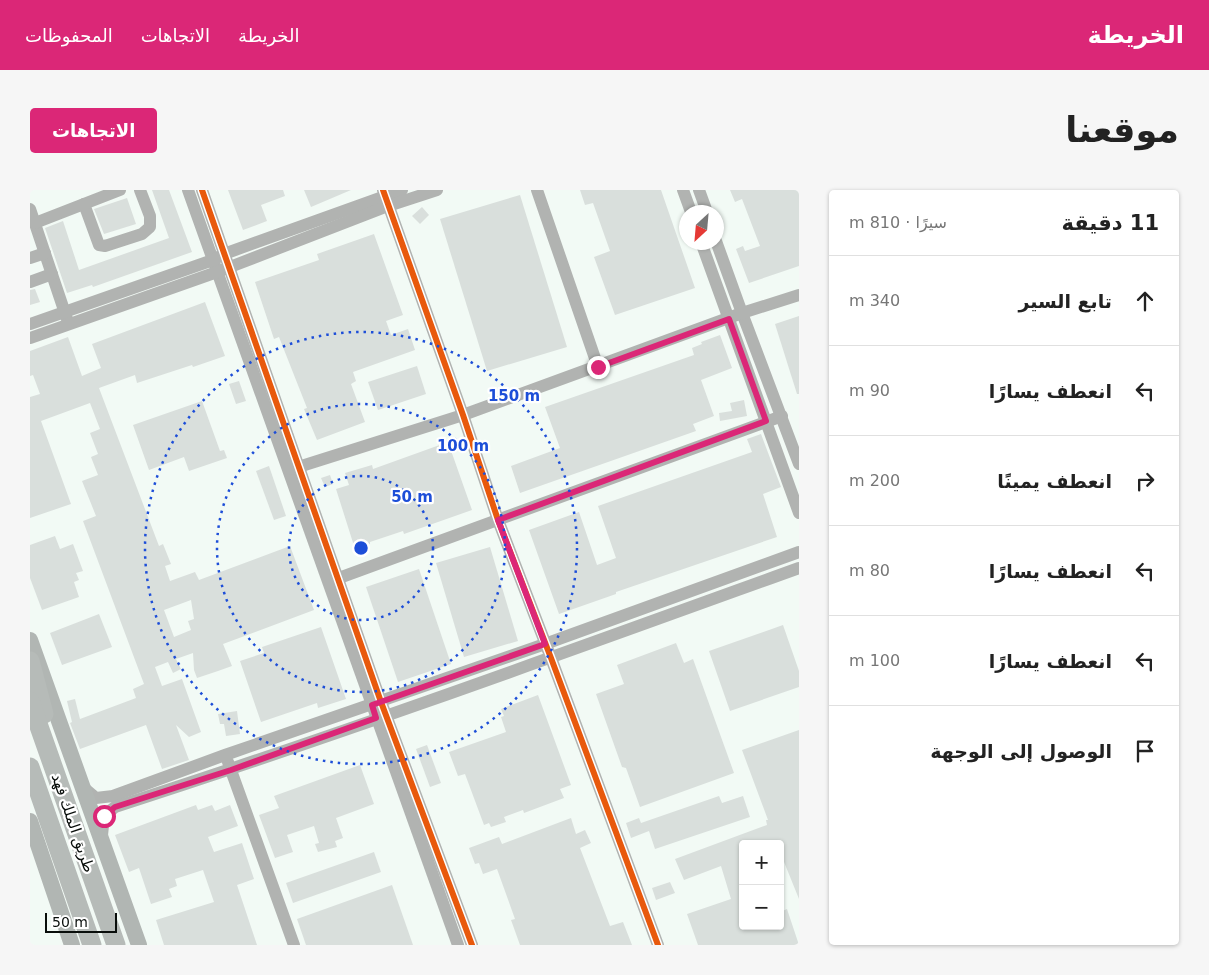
<!DOCTYPE html>
<html lang="ar">
<meta charset="utf-8">
<style>
:root{--surface:#fff;--page:#f6f6f6;--text:#222;--muted:#767676;--line:#e0e0e0;--accent:#db2777}
body{margin:0;font-family:"DejaVu Sans",Cairo,sans-serif;background:var(--page);color:var(--text);direction:rtl}
.controls{position:absolute;right:15px;bottom:15px;display:grid;overflow:hidden;border-radius:5px;box-shadow:0 1px 4px #0004}
.controls button{width:45px;height:45px;display:grid;place-items:center;padding:0;border:0;border-bottom:1px solid var(--line);background:var(--surface);color:var(--text);font:25px sans-serif}
.compass{position:absolute;left:649px;top:15px;width:45px;height:45px;border-radius:50%;background:var(--surface);box-shadow:0 1px 4px #0004;rotate:206deg}
.scale{position:absolute;left:15px;bottom:12px;width:72px;box-sizing:border-box;padding-left:5px;border:2px solid #090e0b;border-top:0;font-size:14px;line-height:18px;white-space:nowrap;color:#090e0b;-webkit-text-stroke:4px #fff;paint-order:stroke}
.stop{position:absolute;width:15px;height:15px;margin:-11px;border:4px solid #db2777;border-radius:50%;background:#fff}
.stop.end{background:#db2777;border-color:#fff;box-shadow:0 1px 5px #0008}
.list{margin:0;padding:0;list-style:none}
h2{display:flex;justify-content:space-between;align-items:center;height:65px;margin:0;padding:0 20px;font-size:21px}
h2 small{font-size:16px;font-weight:400;color:var(--muted)}
.list li{display:grid;grid-template-columns:32px 1fr auto;gap:15px;align-items:center;box-sizing:border-box;height:90px;padding:0 20px;border-top:1px solid var(--line)}
.list b{display:block;font-size:19px;white-space:nowrap}
.list em{font-size:16px;font-style:normal;color:var(--muted)}
.icon{flex:none;width:28px;height:28px;fill:none;stroke:currentColor;stroke-width:2;stroke-linecap:round;stroke-linejoin:round}
.map{position:relative;flex:none;width:769px;height:755px;overflow:hidden;direction:ltr;border-radius:5px}
header{display:flex;align-items:center;gap:30px;box-sizing:border-box;height:70px;padding:0 25px;background:var(--accent);color:#fff}
header strong{font-size:24px}
nav{display:flex;gap:28px;margin-inline-start:auto;font-size:18px}
.intro{display:flex;align-items:center;justify-content:space-between;box-sizing:border-box;height:120px;padding:0 30px}
h1{margin:0;font-size:35px}
.button{padding:12px 22px;border-radius:5px;background:var(--accent);color:#fff;font-size:18px;font-weight:700}
main{display:flex;gap:30px;padding:0 30px}
aside{flex:1;background:var(--surface);border-radius:5px;box-shadow:0 1px 4px #0004}
.map>svg:first-child{display:block}
.building{fill:#d9dfdc;fill-rule:evenodd}
.lines{fill:none;stroke-linecap:round;stroke-linejoin:round}
.minor{stroke:#b1b3b1;stroke-width:12}
.major{stroke:#b1b6b3;stroke-width:16}
.highway{stroke:#b6bbb8;stroke-width:19}
.cycleway-casing{stroke:#fff;stroke-width:9}
.cycleway{stroke:#e8590c;stroke-width:6}
.route{stroke:#db2777;stroke-width:6}
.ring{fill:none;stroke:#1d4ed8;stroke-width:2.5;stroke-dasharray:2.5 5}
.labels{text-anchor:middle;dominant-baseline:central;stroke-width:4.5;stroke-linejoin:round;paint-order:stroke}
.street-label{font-size:15px;fill:#090e0b;stroke:#fff}
.centre{fill:#1d4ed8;stroke:#fff;stroke-width:2.5}
.ring-label{font-size:15px;text-anchor:middle;font-weight:bold;fill:#1d4ed8;stroke:#fff;stroke-width:4.5;stroke-linejoin:round;paint-order:stroke}
</style>
<header>
<strong>الخريطة</strong>
<nav><a>الخريطة</a><a>الاتجاهات</a><a>المحفوظات</a></nav>
</header>
<div class="intro"><h1>موقعنا</h1><a class="button">الاتجاهات</a></div>
<main>
<aside>
<h2>11 دقيقة<small>سيرًا · 810 m</small></h2>
<ul class="list">
<li><svg class="icon" aria-label="ahead" viewBox="0 0 24 24"><path d="M12 20V5M6 11l6-6 6 6"/></svg><div><b>تابع السير</b></div><em>340 m</em></li>
<li><svg class="icon" aria-label="left" viewBox="0 0 24 24"><path d="M17 20v-9H6M10 6l-5 5 5 5"/></svg><div><b>انعطف يسارًا</b></div><em>90 m</em></li>
<li><svg class="icon" aria-label="right" viewBox="0 0 24 24"><path d="M7 20v-9h11M14 6l5 5-5 5"/></svg><div><b>انعطف يمينًا</b></div><em>200 m</em></li>
<li><svg class="icon" aria-label="left" viewBox="0 0 24 24"><path d="M17 20v-9H6M10 6l-5 5 5 5"/></svg><div><b>انعطف يسارًا</b></div><em>80 m</em></li>
<li><svg class="icon" aria-label="left" viewBox="0 0 24 24"><path d="M17 20v-9H6M10 6l-5 5 5 5"/></svg><div><b>انعطف يسارًا</b></div><em>100 m</em></li>
<li><svg class="icon" aria-label="arrive" viewBox="0 0 24 24"><path d="M6 21V4h12l-3 4 3 4H6"/></svg><div><b>الوصول إلى الوجهة</b></div></li>
</ul>
</aside>
<div class="map">
<svg width="769" height="755" viewBox="0 0 769 755">
<rect width="100%" height="100%" fill="#f2faf5"/>
<!-- building -->
<g class="building">
<path d="M122,0H139L162,62L63,97L62,95L37,103L15,38L33,31L49,80L139,48Z"/>
<path d="M198,0H253L255,6L231,15L237,31L213,40Z"/>
<path d="M274,0H321L281,17Z"/>
<path d="M550,0H631L665,98L585,125L564,67L580,61L563,13L555,15Z"/>
<path d="M700,0H769V76L719,93L706,59L713,56L715,61L730,56L712,9L705,12Z"/>
<path d="M490,5L537,157L457,181L410,29Z"/>
<path d="M97,8L106,34L74,44L64,19Z"/>
<path d="M392,17L399,25L390,34L382,26Z"/>
<path d="M344,44L373,125L356,131L361,145L378,139L385,160L323,182L326,191L321,194L335,232L287,250L274,219L277,218L249,147L244,149L225,92L289,70L287,64Z"/>
<path d="M5,99L10,112L0,115V100Z"/>
<path d="M175,112L195,166L163,177L162,175L107,193L105,185L69,198L129,356L133,354L141,374L135,376L140,391L165,382L169,390L260,356L284,420L193,454L202,476L188,481L167,488L164,480L163,463L146,469L151,479L143,483L138,472L125,477L132,496L152,489L171,542L159,547L146,535L159,570L132,579L116,535L50,559L40,533L42,532L37,511L45,509L50,529L106,508L103,499L114,494L53,331L66,326L52,291L68,285L61,267L68,264L60,243L70,239L60,213L11,231L41,314L0,328V207L10,204L3,185L0,186V161L38,147L52,186L71,178L62,154ZM161,410L164,429L158,431L161,440L144,447L134,420Z"/>
<path d="M769,126V204H767L745,134Z"/>
<path d="M690,145L702,178L671,190L684,226L663,234L666,241L490,303L481,276L530,258L515,217L664,165L662,158L672,154L671,152Z"/>
<path d="M387,176L396,204L348,220L338,192Z"/>
<path d="M209,191L216,211L206,214L199,194Z"/>
<path d="M714,210L717,226L690,231L689,223L702,221L700,213Z"/>
<path d="M172,211L190,261L194,260L197,268L159,281L154,267L119,280L103,235Z"/>
<path d="M731,244L751,297L733,304L747,347L586,402V404L529,424L499,340L549,322L567,375L586,368L568,316L722,262L717,249Z"/>
<path d="M418,252L442,320L374,344L373,341L340,352V354L325,359L306,299L319,295L315,283L342,275L343,279Z"/>
<path d="M239,276L256,326L244,330L226,281Z"/>
<path d="M300,285L303,294L295,297L291,288Z"/>
<path d="M25,346L30,359L43,354L53,381L46,383L49,390L44,392L49,407L12,420L0,388V355Z"/>
<path d="M460,357L488,451L434,467L406,373Z"/>
<path d="M389,379L421,474L368,492L336,397Z"/>
<path d="M69,424L82,457L32,475L20,443Z"/>
<path d="M753,435L769,481V497L700,521L679,461Z"/>
<path d="M291,437L316,509L288,518L287,513L231,532L210,471L234,463L232,457Z"/>
<path d="M646,453L654,473L663,469L704,583L610,617L596,578L592,577L566,504L594,494L587,475Z"/>
<path d="M508,505L541,595L530,599L534,608L494,623L493,620L474,627L476,632L461,637L459,633L454,635L435,584L428,586L419,562L476,542L471,527L474,526L471,519Z"/>
<path d="M207,521L210,544L196,546L194,534H190L188,524Z"/>
<path d="M769,540V709L750,662V654H713V736H750V722L757,719L769,755H668L657,724L701,709L691,676L654,690L645,669L737,635L736,630H738L712,560Z"/>
<path d="M397,555L411,593L400,597L386,559Z"/>
<path d="M330,575L344,614L306,628L313,648L305,651L307,657L288,662L285,654L289,653L284,636L257,645L263,662L245,668L229,625L249,618L244,606Z"/>
<path d="M689,606L692,613L713,606L720,627L625,659L619,641L601,648L596,633L609,628L611,633Z"/>
<path d="M166,615L168,620L182,615L185,621L200,615L208,636L178,647L184,662L212,653L224,689L207,695L227,755H134L126,730L184,712L173,680L145,689L147,696L139,699L142,707L121,714L109,678L99,682L85,645Z"/>
<path d="M541,628L546,644L555,640L561,653L550,658L580,736L593,732L602,755H490L481,730L485,729L467,679L453,684L449,673L445,674L439,658L469,647L472,654Z"/>
<path d="M344,662L351,682L263,713L256,693Z"/>
<path d="M640,692L645,703L626,710L622,698Z"/>
<path d="M362,695L383,755H276L267,729Z"/>
</g>
<g class="lines">
<!-- minor -->
<g class="minor">
<path d="M158,0L428,755"/>
<path d="M172,0L351,512L442,755"/>
<path d="M353,0L433,225L468,330L521,468L628,755"/>
<path d="M507,0L568,177"/>
<path d="M653,0L661,22"/>
<path d="M669,0L677,22"/>
<path d="M54,14L69,55L75,56L112,44L120,37V26L110,0"/>
<path d="M0,19L37,129"/>
<path d="M5,33L90,0"/>
<path d="M686,51L712,123L769,274"/>
<path d="M671,52L769,323"/>
<path d="M0,68L15,63"/>
<path d="M0,92L22,84"/>
<path d="M0,134L183,70L194,64L372,0"/>
<path d="M0,148L187,82L358,16L407,0"/>
<path d="M262,279L433,225L712,123L769,105"/>
<path d="M309,388L752,226"/>
<path d="M198,572L264,755"/>
<path d="M53,597L66,608L83,606L195,565L515,454L769,362"/>
<path d="M72,645L74,626L85,617C315,543 542,460 769,378"/>
</g>
<!-- major -->
<g class="major">
<path d="M0,450L109,755"/>
<path d="M0,631L42,755"/>
</g>
<!-- highway -->
<g class="highway">
<path d="M0,471L14,524"/>
<path d="M0,511L86,755"/>
<path d="M0,577L62,755"/>
</g>
<!-- cycleway casing -->
<g class="cycleway-casing">
<g id="cycleway">
<path d="M172,0L351,512L442,755"/>
<path d="M353,0L433,225L468,330L521,468L628,755"/>
</g>
</g>
<!-- cycleway -->
<use href="#cycleway" class="cycleway"/>
</g>
<g class="lines">
<!-- route -->
<path class="route" d="M74,626L85,617L201,580L346,528L342,515L515,454L468,330L736,231L699,129L568,177"/>
</g>
<!-- distance rings -->
<g class="ring">
<circle cx="331" cy="358" r="72"/>
<circle cx="331" cy="358" r="144"/>
<circle cx="331" cy="358" r="216"/>
</g>
<g class="labels">
<!-- street labels -->
<g class="street-label">
<text transform="translate(43 633) rotate(71)">طريق الملك فهد</text>
</g>
</g>
<circle cx="331" cy="358" r="8" class="centre"/>
<g class="ring-label">
<text x="484" y="211">150 m</text>
<text x="433" y="261">100 m</text>
<text x="382" y="312">50 m</text>
</g>
</svg>
<div class="controls">
<button>+</button>
<button>−</button>
</div>
<svg class="compass" viewBox="-18 -18 36 36"><path d="M0-13l5 13h-10z" fill="#e53935"/><path d="M0 13l5-13h-10z" fill="#767676"/></svg>
<div class="scale">50 m</div>
<div class="stop" style="left:74px;top:626px"></div>
<div class="stop end" style="left:568px;top:177px"></div>
</div>
</main>
